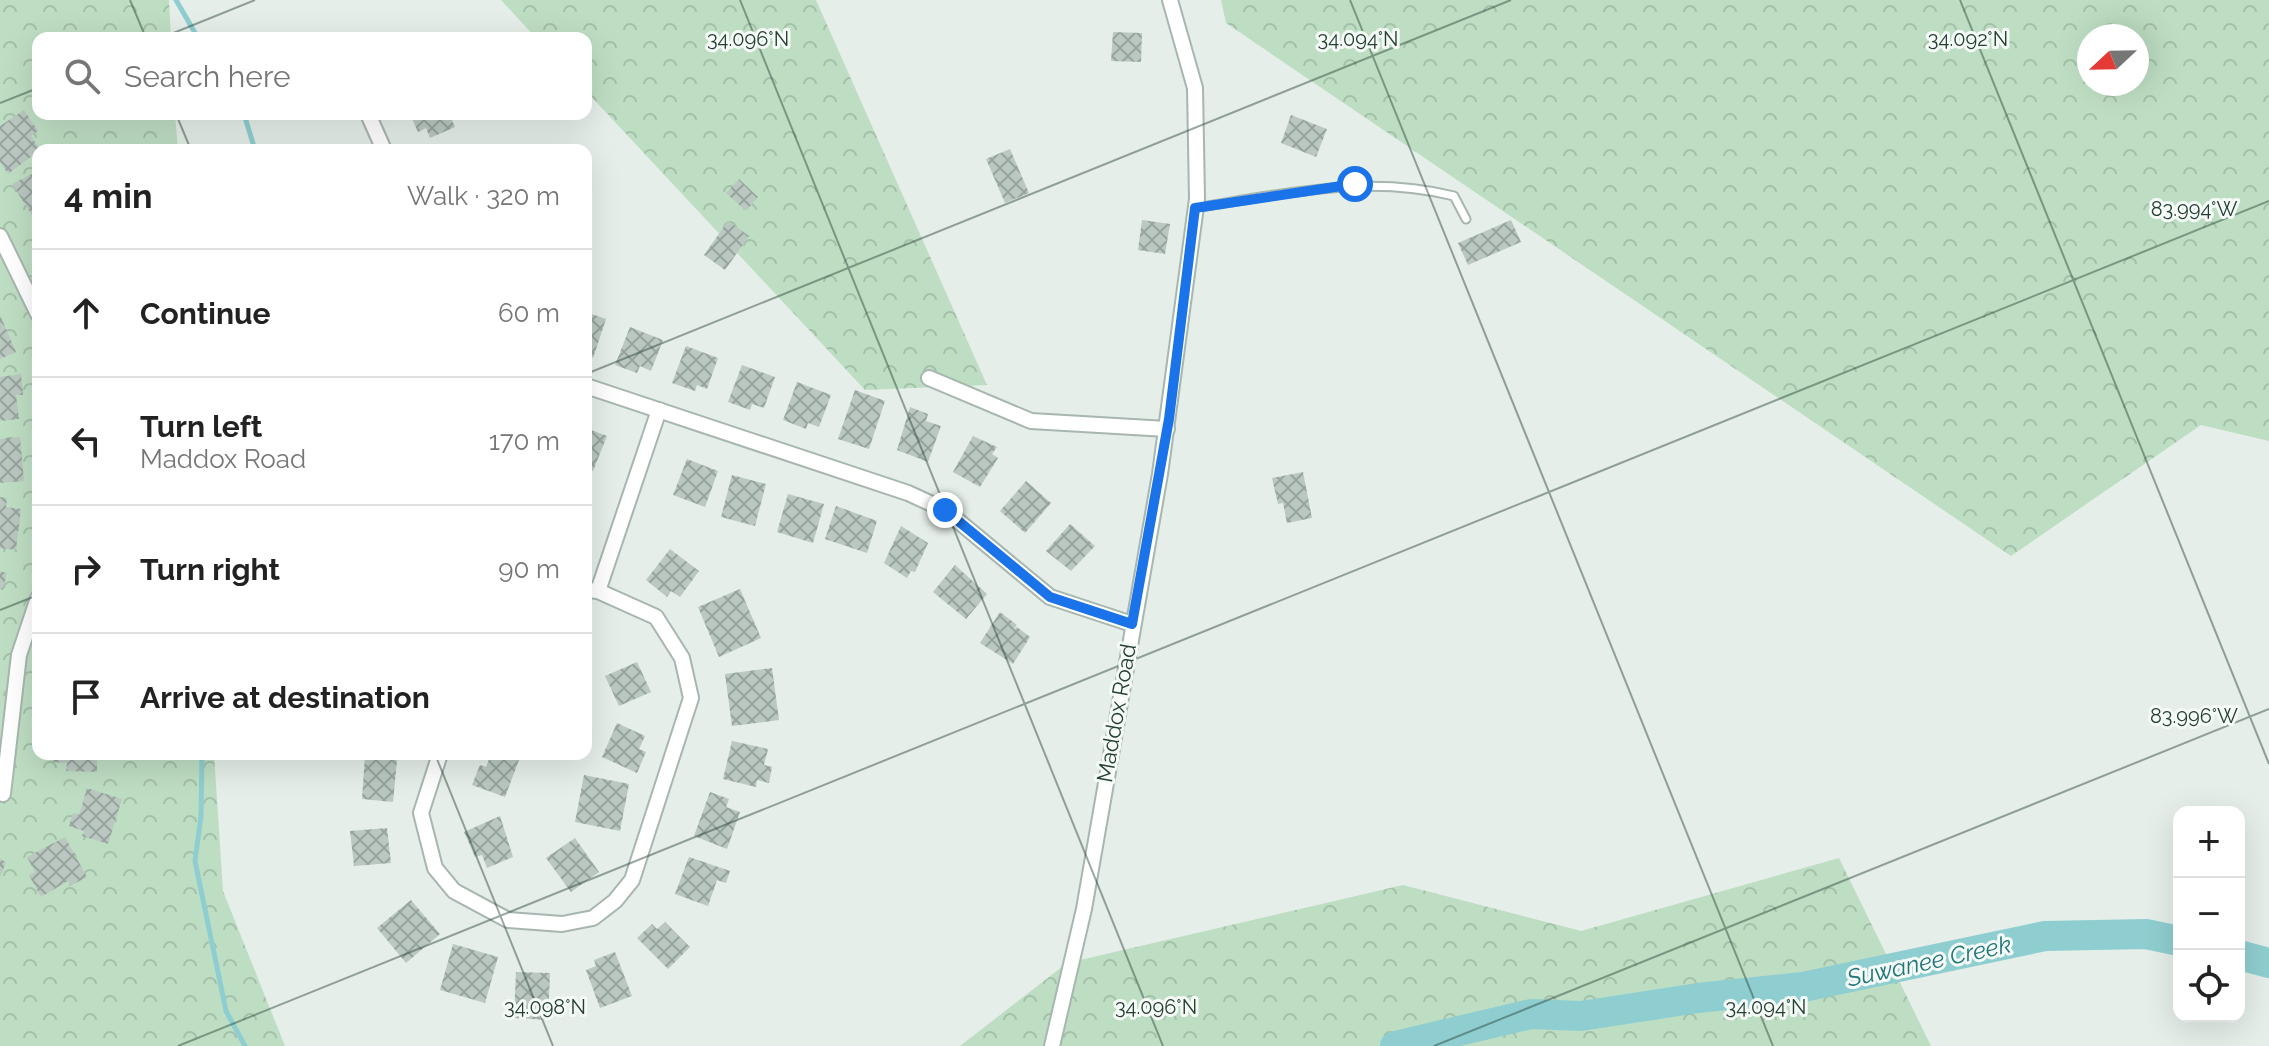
<!DOCTYPE html>
<meta charset="utf-8">
<style>
:root{--surface:#fff;--page:#f2f2f2;--text:#222;--muted:#767676;--line:#e0e0e0}
body{margin:0;font-family:Raleway,sans-serif;background:var(--page);color:var(--text)}
.controls{position:absolute;right:24px;bottom:24px;display:grid;overflow:hidden;border-radius:16px;box-shadow:0 8px 32px #0002}
.controls button{width:72px;height:72px;display:grid;place-items:center;padding:0;border:0;border-bottom:2px solid var(--line);background:var(--surface);color:var(--text);font:40px sans-serif}
.compass{position:absolute;left:2077px;top:24px;width:72px;height:72px;border-radius:50%;background:var(--surface);box-shadow:0 8px 32px #0002;rotate:248deg}
.stop{position:absolute;width:24px;height:24px;margin:-18px;border:6px solid #1a73e8;border-radius:50%;background:#fff}
.stop.end{background:#1a73e8;border-color:#fff;box-shadow:0 2px 8px #0008}
.list{margin:0;padding:0;list-style:none}
h2{display:flex;justify-content:space-between;align-items:center;height:104px;margin:0;padding:0 32px;font-size:34px}
h2 small{font-size:26px;font-weight:400;color:var(--muted)}
.list li{display:grid;grid-template-columns:52px 1fr auto;gap:24px;align-items:center;box-sizing:border-box;height:128px;padding:0 32px;border-top:2px solid var(--line)}
.list b{display:block;font-size:30px;white-space:nowrap}
.list p{margin:0;font-size:26px;white-space:nowrap;color:var(--muted)}
.list em{font-size:26px;font-style:normal;color:var(--muted)}
.icon{flex:none;width:44px;height:44px;fill:none;stroke:currentColor;stroke-width:2;stroke-linecap:round;stroke-linejoin:round}
.map{position:relative;flex:none;width:2269px;height:1046px;overflow:hidden}
.search{position:absolute;background:var(--surface);box-shadow:0 8px 32px #0002;left:32px;top:32px;width:560px;height:88px;display:flex;align-items:center;gap:20px;box-sizing:border-box;padding:0 28px;border-radius:16px;color:var(--muted);font-size:30px}
.panel{position:absolute;background:var(--surface);box-shadow:0 8px 32px #0002;left:32px;top:144px;width:560px;height:616px;border-radius:16px}
.map>svg:first-child{display:block}
.forest{fill:url(#forest-crowns);fill-rule:evenodd}
.lines{fill:none;stroke-linecap:round;stroke-linejoin:round}
.stream{stroke:#8fced0;stroke-width:5}
.river{stroke:#8fced0;stroke-width:30}
.building{fill:url(#building-cross-hatch)}
.service-casing{stroke:#a7b6ae;stroke-width:11}
.minor-casing{stroke:#a7b6ae;stroke-width:18}
.service{stroke:#fff;stroke-width:7}
.minor{stroke:#fff;stroke-width:14}
.route{stroke:#1a73e8;stroke-width:10}
.ticks{fill:none;stroke:#243f34;stroke-width:2;stroke-opacity:0.45}
.labels{text-anchor:middle;dominant-baseline:central;stroke-width:6;stroke-linejoin:round;paint-order:stroke}
.street-label{font-size:22px;fill:#243f34;stroke:#f5faf7}
.water-label{font-size:24px;font-style:italic;fill:#1f767a;stroke:#f5faf7}
.ticks-label{font-size:20px;text-anchor:middle;fill:#243f34;stroke:#f5faf7;stroke-width:6;stroke-linejoin:round;paint-order:stroke}
</style>
<div class="map">
<svg width="2269" height="1046" viewBox="0 0 2269 1046">
<defs>
<pattern id="forest-crowns" width="20" height="18" patternUnits="userSpaceOnUse" patternTransform="scale(2)"><rect width="20" height="18" fill="#bedec3"/><path d="M2 6a3 3 0 1 1 6 0M12 15a3 3 0 1 1 6 0" fill="none" stroke="#a3c0a8"/></pattern>
<pattern id="building-cross-hatch" width="8" height="8" patternUnits="userSpaceOnUse" patternTransform="scale(2)"><rect width="8" height="8" fill="#bac8c1"/><path d="M0 0l8 8M0 8l8-8" fill="none" stroke="#97a49e"/></pattern>
</defs>
<rect width="100%" height="100%" fill="#e5eee8"/>
<!-- forest -->
<g class="forest">
<path d="M0,0H169L171,38H38V114H175L178,150H38V754H214L223,891L285,1046H0Z"/>
<path d="M501,0H816L987,385L865,390L586,91V38H536Z"/>
<path d="M1221,0H2269V441L2201,425L2011,556L1226,23ZM2137,36V84H2089V36Z"/>
<path d="M1839,858L1931,1046H960L1067,963L1403,885L1581,931Z"/>
</g>
<g class="lines">
<!-- stream -->
<g class="stream">
<path d="M176,0L198,38"/>
<path d="M244,114L255,150"/>
<path d="M202,754L201,816L195,861L226,1011L245,1046"/>
</g>
<!-- river -->
<g class="river">
<path d="M2239,955L2269,963"/>
<path d="M1395,1046L1531,1014L1581,1016L1698,998L1803,987L2045,936L2146,934L2179,941"/>
</g>
</g>
<!-- building -->
<g class="building">
<path d="M1113,32L1142,33L1141,62L1111,61Z"/>
<path d="M24,110L38,131L31,136L40,150L8,174L0,162V126Z"/>
<path d="M410,114H461L451,118L455,127L430,138L426,128L418,132Z"/>
<path d="M1291,115L1327,129L1316,157L1281,143Z"/>
<path d="M1010,149L1029,193L1005,203L986,159Z"/>
<path d="M38,171V220L36,221L12,184Z"/>
<path d="M739,179L758,197L746,211L726,193Z"/>
<path d="M1142,220L1170,224L1165,254L1138,250Z"/>
<path d="M1511,220L1521,242L1468,265L1458,243Z"/>
<path d="M728,221L749,236L725,270L704,255Z"/>
<path d="M586,312L606,319L593,358L586,355Z"/>
<path d="M0,315L16,352L0,359Z"/>
<path d="M630,327L663,340L651,371L640,366L637,373L615,365Z"/>
<path d="M686,346L718,358L707,389L697,385L695,391L672,383Z"/>
<path d="M742,365L775,377L764,408L752,404L750,410L728,402Z"/>
<path d="M21,374L23,395H16L19,419L0,421V377Z"/>
<path d="M797,382L831,395L819,427L808,423L806,429L783,420Z"/>
<path d="M855,390L885,401L869,449L838,439Z"/>
<path d="M910,407L928,414L926,421L941,426L928,462L897,450Z"/>
<path d="M586,428L607,436L593,471L586,468Z"/>
<path d="M973,436L997,447L992,454L998,458L980,487L953,472Z"/>
<path d="M20,437L24,481L0,483V439Z"/>
<path d="M687,459L718,471L705,507L673,495Z"/>
<path d="M1303,472L1312,518L1287,523L1283,503L1278,504L1272,478Z"/>
<path d="M732,475L766,484L755,526L721,517Z"/>
<path d="M1026,481L1051,503L1025,533L1000,511Z"/>
<path d="M788,494L824,504L813,543L777,532Z"/>
<path d="M0,497L7,498L6,507L21,509L16,550L0,548Z"/>
<path d="M836,506L877,521L867,553L825,539Z"/>
<path d="M1070,524L1095,546L1071,571L1046,551Z"/>
<path d="M901,526L928,543L915,572L911,571L907,578L884,563Z"/>
<path d="M670,549L699,571L680,597L671,591L667,597L646,580Z"/>
<path d="M955,565L987,594L966,619L933,592Z"/>
<path d="M0,571L7,573L3,590L0,589Z"/>
<path d="M740,589L761,638L719,657L698,607Z"/>
<path d="M1000,612L1017,625L1013,630L1017,627L1030,637L1013,664L980,643Z"/>
<path d="M637,662L651,692L619,706L605,676Z"/>
<path d="M772,668L779,720L732,726L725,674Z"/>
<path d="M617,723L645,736L639,749L646,752L637,773L602,757Z"/>
<path d="M732,741L768,749L764,765L772,767L769,783L757,780L756,787L723,779Z"/>
<path d="M53,754H97V772L66,771L67,763L53,762Z"/>
<path d="M491,754L519,760L505,797L472,785L480,765L486,767Z"/>
<path d="M365,756L397,760L393,802L362,799Z"/>
<path d="M584,775L629,784L620,831L575,822Z"/>
<path d="M87,788L122,799L108,844L82,836L84,831L69,826L73,813L79,815Z"/>
<path d="M710,792L729,799L726,807L740,812L727,849L694,836Z"/>
<path d="M500,816L513,857L487,868L482,855L475,857L464,832Z"/>
<path d="M387,828L391,863L354,866L350,831Z"/>
<path d="M65,837L87,877L70,886L68,881L41,897L29,875L35,872L27,857Z"/>
<path d="M575,838L599,872L571,892L546,858Z"/>
<path d="M689,857L730,871L726,883L717,880L708,906L675,894Z"/>
<path d="M0,859L6,862L0,878Z"/>
<path d="M411,900L440,934L406,963L377,928Z"/>
<path d="M665,922L690,947L668,969L637,938L652,924L657,929Z"/>
<path d="M453,944L498,957L485,1003L440,990Z"/>
<path d="M615,952L632,996L600,1008L586,970L596,966L594,960Z"/>
<path d="M516,972L550,973L548,1020L514,1018Z"/>
</g>
<g class="lines">
<!-- service casing -->
<g class="service-casing">
<path id="service" d="M1195,208C1282,194 1367,174 1454,196L1466,219"/>
</g>
<!-- minor casing -->
<g class="minor-casing">
<g id="minor">
<path d="M368,114L384,150"/>
<path d="M0,236L38,314"/>
<path d="M929,378L1031,421L1167,429"/>
<path d="M586,386L908,493L945,510L1050,597L1132,624"/>
<path d="M598,591L659,410"/>
<path d="M440,754L421,813L435,868L454,891L508,920L562,924L593,918L615,901L632,880L691,698L682,658L656,617L598,591L586,590"/>
<path d="M3,794L19,655L38,598"/>
<path d="M1052,1046L1084,909L1160,474L1197,199L1195,88L1170,0"/>
</g>
</g>
<!-- service -->
<use href="#service" class="service"/>
<!-- minor -->
<use href="#minor" class="minor"/>
</g>
<g class="lines">
<!-- route -->
<path class="route" d="M945,510L1050,597L1132,624L1169,419L1195,208L1355,184"/>
</g>
<!-- ticks -->
<path class="ticks" d="M130,0L146,38M740,0L1163,1046M1350,0L1773,1046M1960,0L2269,764M161,38L255,0M0,103L38,88M176,114L191,150M586,374L1511,0M0,610L38,595M435,754L553,1046M178,1046L2269,201M1434,1046L2269,709"/>
<g class="labels">
<!-- street labels -->
<g class="street-label">
<text transform="translate(1116 713) rotate(-80)">Maddox Road</text>
</g>
<!-- water labels -->
<g class="water-label">
<text transform="translate(1929 961) rotate(-12)">Suwanee Creek</text>
</g>
</g>
<g class="ticks-label">
<text x="748" y="46">34.096°N</text>
<text x="1358" y="46">34.094°N</text>
<text x="1968" y="46">34.092°N</text>
<text x="2194" y="216">83.994°W</text>
<text x="2194" y="723">83.996°W</text>
<text x="545" y="1014">34.098°N</text>
<text x="1156" y="1014">34.096°N</text>
<text x="1766" y="1014">34.094°N</text>
</g>
</svg>
<div class="controls">
<button>+</button>
<button>−</button>
<button><svg class="icon" aria-label="locate" viewBox="0 0 24 24"><circle cx="12" cy="12" r="6"/><path d="M12 2v4M12 18v4M2 12h4M18 12h4"/></svg></button>
</div>
<svg class="compass" viewBox="-18 -18 36 36"><path d="M0-13l5 13h-10z" fill="#e53935"/><path d="M0 13l5-13h-10z" fill="#767676"/></svg>
<div class="stop" style="left:1355px;top:184px"></div>
<div class="stop end" style="left:945px;top:510px"></div>
<div class="search"><svg class="icon" aria-label="search" viewBox="0 0 24 24"><circle cx="10" cy="10" r="6"/><path d="M15 15l6 6"/></svg>Search here</div>
<section class="panel">
<h2>4 min<small>Walk · 320 m</small></h2>
<ul class="list">
<li><svg class="icon" aria-label="ahead" viewBox="0 0 24 24"><path d="M12 20V5M6 11l6-6 6 6"/></svg><div><b>Continue</b></div><em>60 m</em></li>
<li><svg class="icon" aria-label="left" viewBox="0 0 24 24"><path d="M17 20v-9H6M10 6l-5 5 5 5"/></svg><div><b>Turn left</b><p>Maddox Road</p></div><em>170 m</em></li>
<li><svg class="icon" aria-label="right" viewBox="0 0 24 24"><path d="M7 20v-9h11M14 6l5 5-5 5"/></svg><div><b>Turn right</b></div><em>90 m</em></li>
<li><svg class="icon" aria-label="arrive" viewBox="0 0 24 24"><path d="M6 21V4h12l-3 4 3 4H6"/></svg><div><b>Arrive at destination</b></div></li>
</ul>
</section>
</div>
